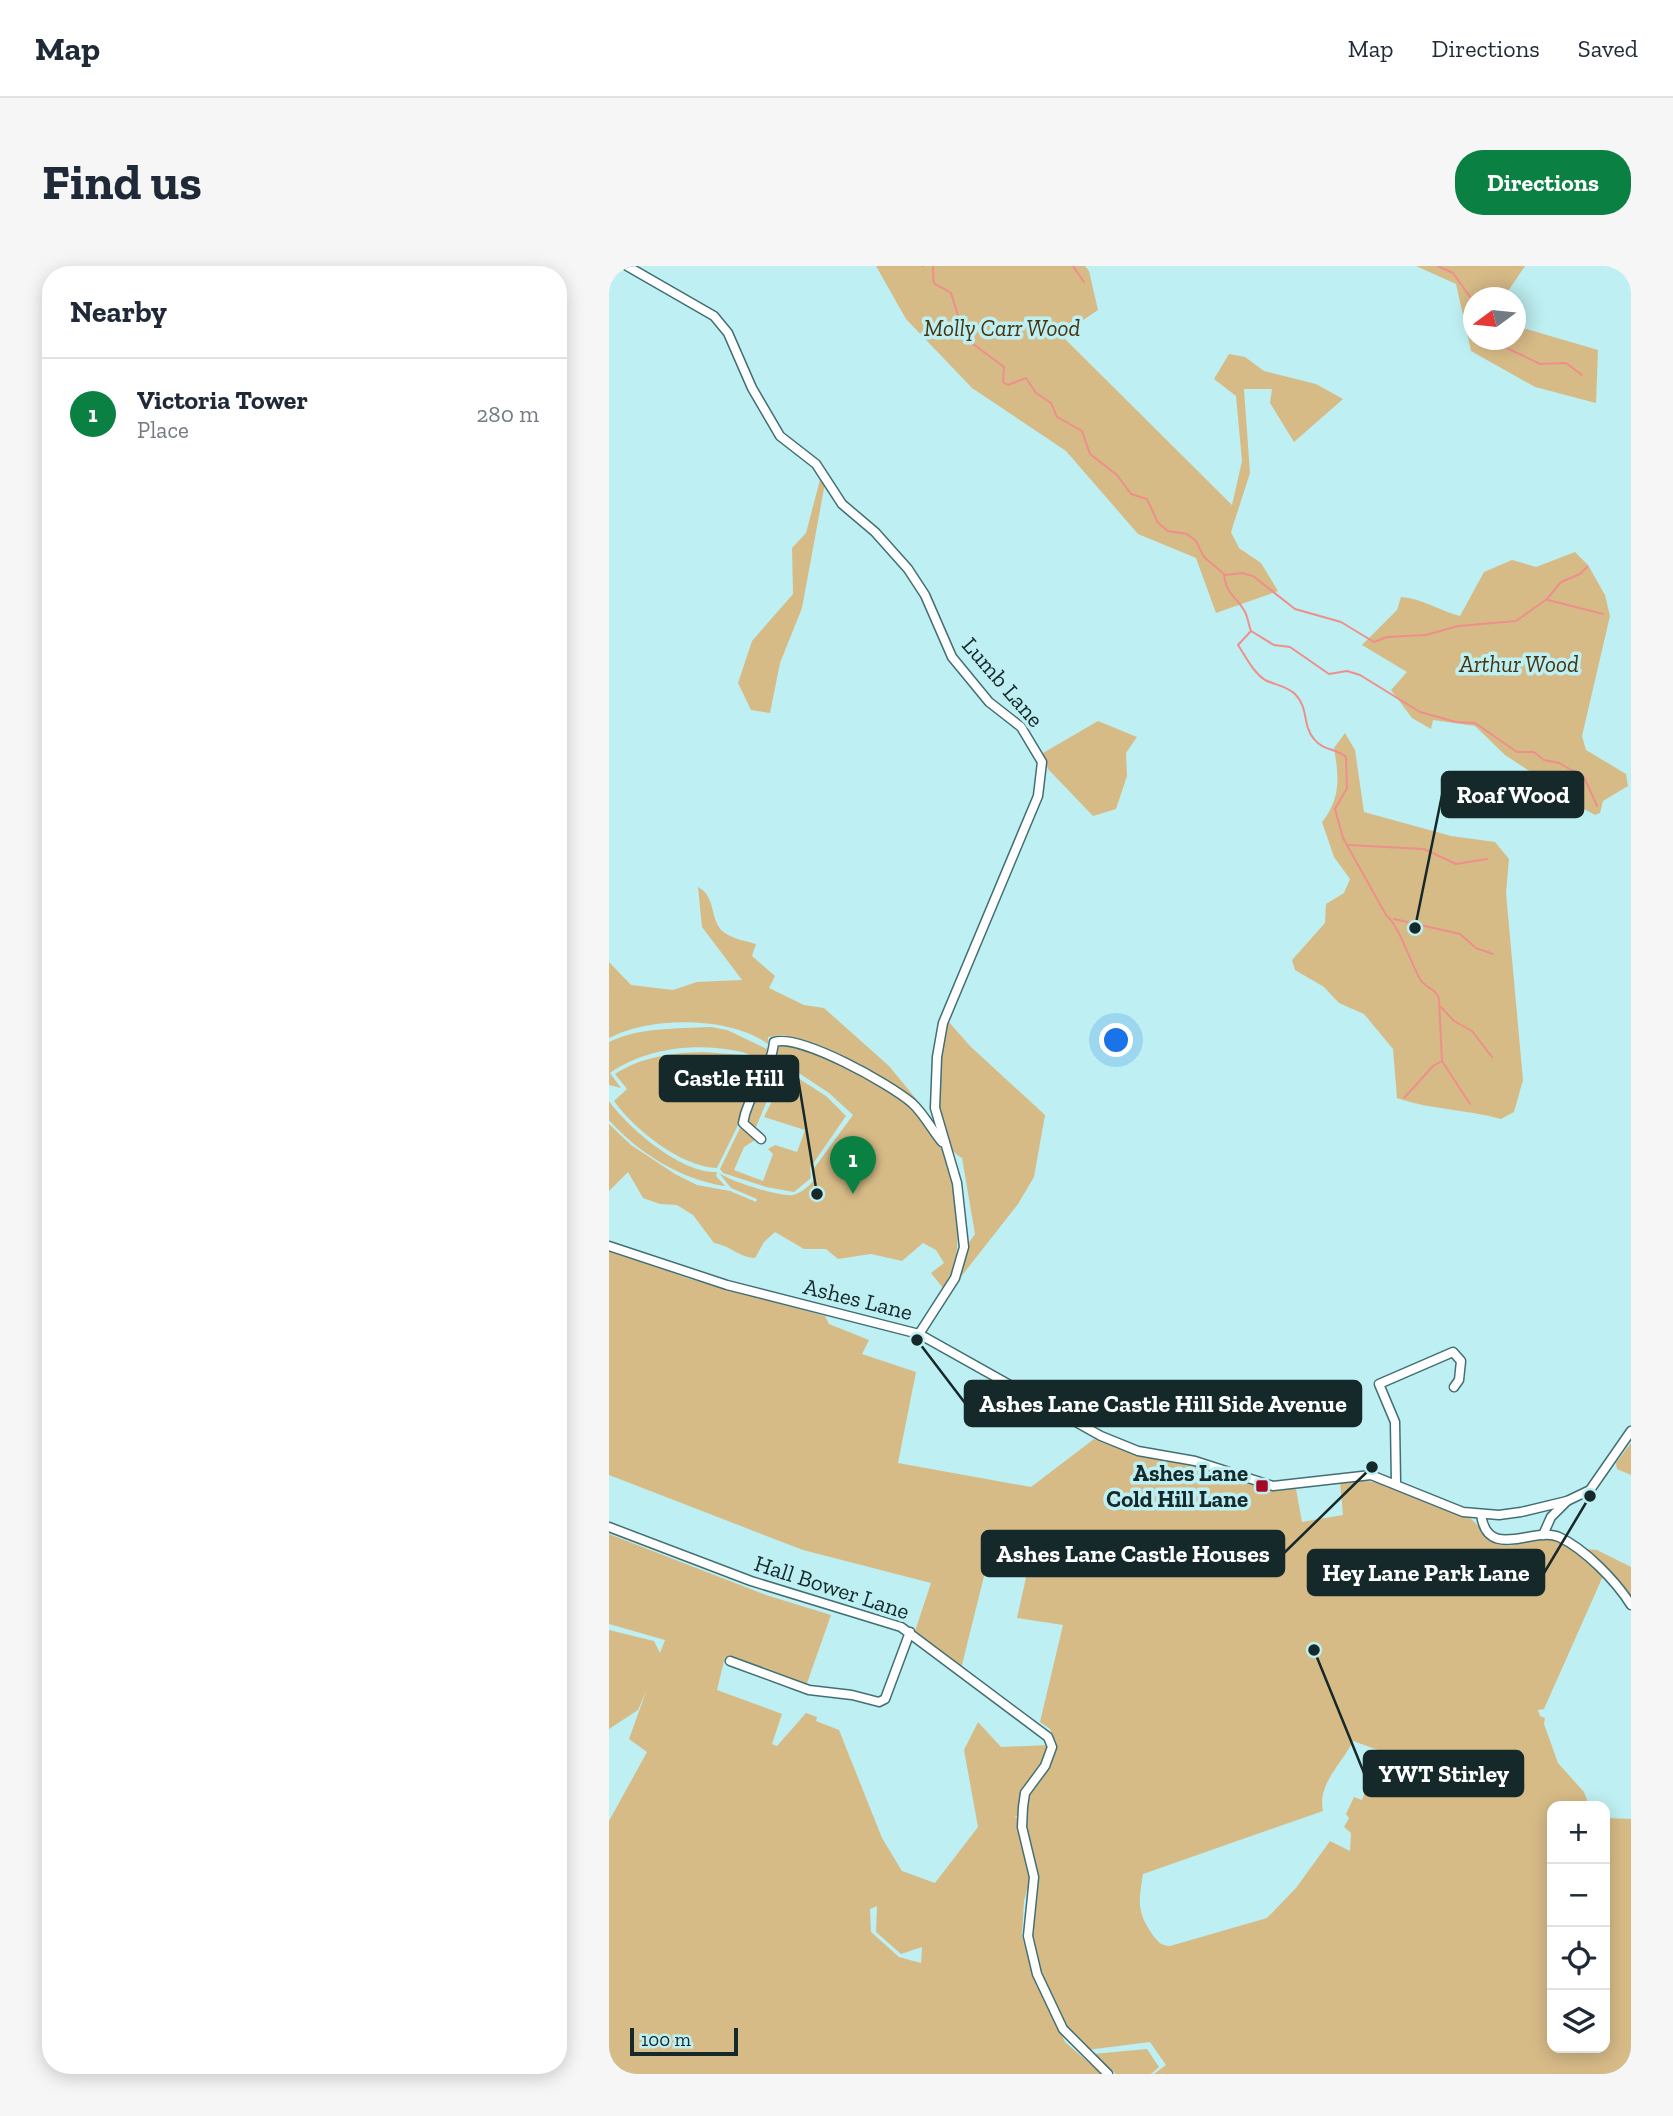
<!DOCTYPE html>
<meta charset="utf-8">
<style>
:root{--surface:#fff;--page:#f6f6f7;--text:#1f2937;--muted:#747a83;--line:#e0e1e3;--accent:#0b8043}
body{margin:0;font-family:"Zilla Slab",serif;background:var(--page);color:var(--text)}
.controls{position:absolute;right:21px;bottom:21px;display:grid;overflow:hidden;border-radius:14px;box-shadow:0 4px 18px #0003}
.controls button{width:63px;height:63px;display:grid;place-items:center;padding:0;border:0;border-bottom:2px solid var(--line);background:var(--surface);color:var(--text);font:35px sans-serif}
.compass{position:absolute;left:854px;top:21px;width:63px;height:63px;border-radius:50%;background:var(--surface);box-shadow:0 4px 18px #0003;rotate:255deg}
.scale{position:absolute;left:21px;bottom:18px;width:108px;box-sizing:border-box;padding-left:7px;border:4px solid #15282a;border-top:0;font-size:19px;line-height:24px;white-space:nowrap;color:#15282a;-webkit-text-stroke:5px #beeff2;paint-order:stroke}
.you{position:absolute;left:508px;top:775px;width:24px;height:24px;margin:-18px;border:5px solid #fff;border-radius:50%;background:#1a73e8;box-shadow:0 0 0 10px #1a73e833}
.badge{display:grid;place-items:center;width:46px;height:46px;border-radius:50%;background:var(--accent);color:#fff;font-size:23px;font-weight:700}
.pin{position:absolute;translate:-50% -58px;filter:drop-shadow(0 2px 4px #0008)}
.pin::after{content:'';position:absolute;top:37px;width:24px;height:21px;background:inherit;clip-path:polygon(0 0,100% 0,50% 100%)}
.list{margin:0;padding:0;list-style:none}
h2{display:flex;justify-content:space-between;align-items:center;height:91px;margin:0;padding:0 28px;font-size:30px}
h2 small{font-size:23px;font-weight:400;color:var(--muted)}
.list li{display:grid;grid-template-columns:46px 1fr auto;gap:21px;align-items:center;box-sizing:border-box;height:112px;padding:0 28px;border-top:2px solid var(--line)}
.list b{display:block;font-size:26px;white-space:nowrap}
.list p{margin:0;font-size:23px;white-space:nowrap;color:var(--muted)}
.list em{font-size:23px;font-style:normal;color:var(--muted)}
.icon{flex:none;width:38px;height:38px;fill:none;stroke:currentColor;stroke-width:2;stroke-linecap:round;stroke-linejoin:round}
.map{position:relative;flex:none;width:1022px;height:1808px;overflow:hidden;border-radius:28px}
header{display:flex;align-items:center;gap:42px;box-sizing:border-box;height:98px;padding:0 35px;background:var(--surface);border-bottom:2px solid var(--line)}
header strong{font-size:33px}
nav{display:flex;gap:38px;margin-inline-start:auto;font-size:24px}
.intro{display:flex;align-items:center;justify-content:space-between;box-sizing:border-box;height:168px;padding:0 42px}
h1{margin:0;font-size:49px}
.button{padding:18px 32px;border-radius:28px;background:var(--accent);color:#fff;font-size:24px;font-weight:700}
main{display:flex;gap:42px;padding:0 42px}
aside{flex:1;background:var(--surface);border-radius:28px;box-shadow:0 4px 18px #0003}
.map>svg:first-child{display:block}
.green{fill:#d7bb87;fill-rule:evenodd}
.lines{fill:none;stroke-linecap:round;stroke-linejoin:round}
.stream{stroke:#ee8f8c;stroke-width:2}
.minor-casing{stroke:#426f73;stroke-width:11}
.minor{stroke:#fff;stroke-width:8}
.poi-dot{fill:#a40925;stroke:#beeff2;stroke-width:2.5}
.labels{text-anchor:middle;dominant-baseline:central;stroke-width:7;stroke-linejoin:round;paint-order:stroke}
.park-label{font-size:23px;font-style:italic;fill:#483510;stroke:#beeff2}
.street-label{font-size:23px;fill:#15282a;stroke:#beeff2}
.poi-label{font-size:23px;font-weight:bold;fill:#15282a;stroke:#beeff2;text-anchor:end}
.leader{fill:none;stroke:#15282a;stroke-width:2.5}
.callout-dot{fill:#15282a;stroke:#beeff2;stroke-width:2.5}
.callout{fill:#15282a;stroke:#15282a;stroke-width:2.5}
.callout-label{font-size:24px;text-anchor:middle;font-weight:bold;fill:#fff}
</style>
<header>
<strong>Map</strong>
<nav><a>Map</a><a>Directions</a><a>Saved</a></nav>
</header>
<div class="intro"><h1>Find us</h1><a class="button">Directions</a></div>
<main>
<aside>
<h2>Nearby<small></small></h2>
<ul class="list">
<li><span class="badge">1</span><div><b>Victoria Tower</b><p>Place</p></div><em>280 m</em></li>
</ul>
</aside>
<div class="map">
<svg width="1022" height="1808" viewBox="0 0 1022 1808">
<rect width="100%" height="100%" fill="#beeff2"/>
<!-- green -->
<g class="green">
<path d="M267,0H476L480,5L489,44L455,67L457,74L623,239L633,195L627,130L605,113L620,88L636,91L655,105L707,118L734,133L685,176L661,137L663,123H635L641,207L622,266L630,282L652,297L669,325L607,347L587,292L529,268L457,185L363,122L297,53Z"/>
<path d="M807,0H916L895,31L864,32V74H906L907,60L989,84L987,137L926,121L862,85L847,18Z"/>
<path d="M212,210L216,217L193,342L171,397L161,447L142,444L129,417L143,375L184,328L183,282L197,267Z"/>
<path d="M966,286L979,299L996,329L1001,350L973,470L977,484L1017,508L1019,520L994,535L991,547L986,549L953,531L922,506L896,489L866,460L824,454L822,463L803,452L782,424L798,406L753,379L788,344L792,331C813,332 830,345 851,350L875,306L903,294L927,301Z"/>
<path d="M489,455L528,471L517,487L518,510L507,543L484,550L439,503L434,487Z"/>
<path d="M736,467L746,484L755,546L842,570L886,576L900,593L897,627L914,814L905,846L892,853C857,843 822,844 788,832L784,783L755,748L730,737L715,721L686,704L683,694L716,657L717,638L735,627L741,613L725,591L713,556C732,532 730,511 725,482Z"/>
<path d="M89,621C108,630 100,657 116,667C124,673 137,675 147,678L143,690L166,710L160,722L195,739L215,742L280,800L317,845L213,783L175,769L159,771V778C121,750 41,750 0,772V696L22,719L64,724L88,716L133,714L93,661Z"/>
<path d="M339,755L361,780L436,849L425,911L409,938L351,1012L358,979L366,968L353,892C316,870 332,790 339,755Z"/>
<path d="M102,761L118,764L158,783L157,797C148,795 142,788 133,786C89,776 38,781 1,807L12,822L0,819V776C30,761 68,763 102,761Z"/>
<path d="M173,777C235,796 306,827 336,888C344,904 345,923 347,940C350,971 351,995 334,1022L322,1007L335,997L327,984L314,977L293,995L262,988L229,993L217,983H195L166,966L155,976L146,992C129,991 122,980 105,977L84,949L68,939L51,938L34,932L19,906L0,925V858L22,879L66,908L88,919L121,925L147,936L148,933L122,922L110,907C121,915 170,931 184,929C194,926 200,920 206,913L203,905L244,849L220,827L176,798L171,803L164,800L168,793L166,781Z"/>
<path d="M95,786L133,789L154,802L134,837L130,857L108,902C72,901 25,863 5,835L18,823L6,808C35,790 62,787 95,786Z"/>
<path d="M160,803L169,808L145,866L146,874L135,881L125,904L154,915L164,888L159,883L166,879L188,886L196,864L155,851L178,805L217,830L237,850L201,902L202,912L185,926L157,921L114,907L111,903Z"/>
<path d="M0,835C19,862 73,908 108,906L107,910L116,920C73,914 29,887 0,854Z"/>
<path d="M0,984L81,1013L216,1050L220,1058L260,1074L253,1088L307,1106L289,1197L422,1221L485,1173C517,1187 540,1190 573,1197C614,1207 643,1226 687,1223L693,1256L734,1249L731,1216L749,1213L784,1220L858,1249L888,1278L901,1280L936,1271L946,1273L974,1290L994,1310L935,1443L929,1444L931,1450L936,1452L935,1458L949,1497L975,1526L980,1539L943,1540V1782H996V1552L1022,1553V1796L1013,1808H545L557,1799L541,1776L478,1784C448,1753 425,1707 422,1663C421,1645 430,1628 428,1610C424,1583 409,1557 419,1530C426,1512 440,1497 447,1478L441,1463L431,1456L454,1359L408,1352L424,1280L380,1290L352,1403L306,1365L322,1317L194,1284L0,1209ZM744,1475L769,1484L761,1507L767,1519L757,1523L753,1534L745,1531L737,1548L740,1552L735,1561L742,1567L741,1585L721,1575L687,1622L658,1652L561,1680C552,1680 548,1675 543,1668C527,1644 530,1635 534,1608L714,1545C708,1518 733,1498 744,1475Z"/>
<path d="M1022,1177V1209L1008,1203L1007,1197Z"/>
<path d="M0,1268L157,1329L222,1349L197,1420L116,1391L108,1424L173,1448L163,1478L168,1480L197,1447L208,1451L207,1455L230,1464L273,1572L293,1605L326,1617L369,1561L355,1484L369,1456L392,1481L440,1479L433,1497L413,1526L411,1549L405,1551L411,1552L421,1612L415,1635L413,1670L421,1699L456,1776L493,1808H0V1555L38,1486L20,1473L38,1423L29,1444L0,1463V1364L45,1375L51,1387L56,1374L0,1358ZM268,1640L267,1666L292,1688L313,1681L312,1697L290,1691L262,1666L261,1643Z"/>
<path d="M976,1283L988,1284L1022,1301V1332Z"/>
<path d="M538,1783L550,1801L542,1808H507L484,1788Z"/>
</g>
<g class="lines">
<!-- stream -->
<g class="stream">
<path d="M313,0H314"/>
<path d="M324,0C325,25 321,13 342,27L356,72L395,101L394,116L399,119L417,112L427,127L442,137L448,151L473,165L481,188L508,209L522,228L538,233L549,257L559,265L578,268L587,275L595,291L615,308C617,330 630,332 637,348C639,353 640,360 642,365L629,379C637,391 644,406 656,414C666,419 678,420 686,428C700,442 693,459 705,473C714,485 728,482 737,491L738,522L726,543L734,572L777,649C790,659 802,698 811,713C817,723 827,722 830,733L833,795L824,800L795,832"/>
<path d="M464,0L475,16"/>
<path d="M829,0L844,7L864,35"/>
<path d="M892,74L898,82L931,98L957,97L973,109"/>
<path d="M616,309L633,307L644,310L686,343L732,356L765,376L778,371L817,369L849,360L907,355L938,333L952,316L971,308L978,301"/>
<path d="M939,334L994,348"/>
<path d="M642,365L665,379L681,381L720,408L738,405L751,409L811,446L847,456L866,457L908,486H925L935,494L950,497L975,511L988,540"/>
<path d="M739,579L815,583L847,598L878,593"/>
<path d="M785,653L851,668L867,682L884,688"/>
<path d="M832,741L845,755L863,765L883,791"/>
<path d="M833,795L861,838"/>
</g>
<!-- minor casing -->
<g class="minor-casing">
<g id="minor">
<path d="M18,0L105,50L119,67L143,122L171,170L207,198L233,238L266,266L299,303L316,329L343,391L380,436L412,461L433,496L429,530L334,757L328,791L326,842L348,917L355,981L346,1012L310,1068"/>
<path d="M152,873L134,857C139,827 162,806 165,776C192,768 281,818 303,837C315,848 323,864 333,876"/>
<path d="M0,980L118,1019L310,1068L492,1170L529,1185L586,1195L664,1220L762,1209L854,1246L890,1249L912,1246L958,1235L981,1224L1022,1165"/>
<path d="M787,1217L786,1156L770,1118L844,1086L852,1095L850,1114L845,1121"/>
<path d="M872,1248C878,1296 925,1260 950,1271C976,1283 1007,1315 1022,1339"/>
<path d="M0,1261L142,1315L292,1361L439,1471L443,1481L436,1500L416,1527L414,1541L413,1561L425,1611L419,1670L428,1708L454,1763L499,1808"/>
<path d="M934,1269L942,1251L958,1235"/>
<path d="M121,1395L200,1424L243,1429L270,1436L276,1433L301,1366"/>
</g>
</g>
<!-- minor -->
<use href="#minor" class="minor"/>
</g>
<!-- markers -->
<rect class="poi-dot" x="646" y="1213" width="14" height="14" rx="3.5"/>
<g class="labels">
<!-- park labels -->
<g class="park-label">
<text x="393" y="62">Molly Carr Wood</text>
<text x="910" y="398">Arthur Wood</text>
</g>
<!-- street labels -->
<g class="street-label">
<text transform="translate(394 416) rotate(49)">Lumb Lane</text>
<text transform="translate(249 1033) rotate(14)">Ashes Lane</text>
<text transform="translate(223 1321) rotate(18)">Hall Bower Lane</text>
</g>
<!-- poi labels -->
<g class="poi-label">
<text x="639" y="1207">Ashes Lane<tspan x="639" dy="26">Cold Hill Lane</tspan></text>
</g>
</g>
<!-- callouts -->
<path class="leader" d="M806 662L833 529M208 928L189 812M308 1074L356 1137M763 1201L675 1287M981 1230L935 1307M705 1384L755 1507"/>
<g class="callout-dot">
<circle cx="806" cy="662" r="7"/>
<circle cx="208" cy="928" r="7"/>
<circle cx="308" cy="1074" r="7"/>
<circle cx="763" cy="1201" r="7"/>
<circle cx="981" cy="1230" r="7"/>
<circle cx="705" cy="1384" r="7"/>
</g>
<g class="callout">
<rect x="833" y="506" width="141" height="45" rx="7"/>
<rect x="51" y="790" width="138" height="45" rx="7"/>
<rect x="356" y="1115" width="396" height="45" rx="7"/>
<rect x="373" y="1265" width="302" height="45" rx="7"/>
<rect x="699" y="1284" width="236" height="45" rx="7"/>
<rect x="755" y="1485" width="159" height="45" rx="7"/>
</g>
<g class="callout-label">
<text x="904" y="537">Roaf Wood</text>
<text x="120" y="820">Castle Hill</text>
<text x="554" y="1146">Ashes Lane Castle Hill Side Avenue</text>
<text x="524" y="1296">Ashes Lane Castle Houses</text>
<text x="817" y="1315">Hey Lane Park Lane</text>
<text x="835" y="1516">YWT Stirley</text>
</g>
</svg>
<div class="controls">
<button>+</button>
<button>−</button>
<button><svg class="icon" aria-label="locate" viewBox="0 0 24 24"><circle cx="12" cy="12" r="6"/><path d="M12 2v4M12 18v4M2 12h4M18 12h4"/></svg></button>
<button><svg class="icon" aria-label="layers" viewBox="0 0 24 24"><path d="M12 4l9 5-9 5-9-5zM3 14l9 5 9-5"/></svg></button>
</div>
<svg class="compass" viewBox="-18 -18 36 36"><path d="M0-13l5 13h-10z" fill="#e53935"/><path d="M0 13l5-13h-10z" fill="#747a83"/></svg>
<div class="scale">100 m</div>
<div class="you"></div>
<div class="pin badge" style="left:244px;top:928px">1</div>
</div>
</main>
